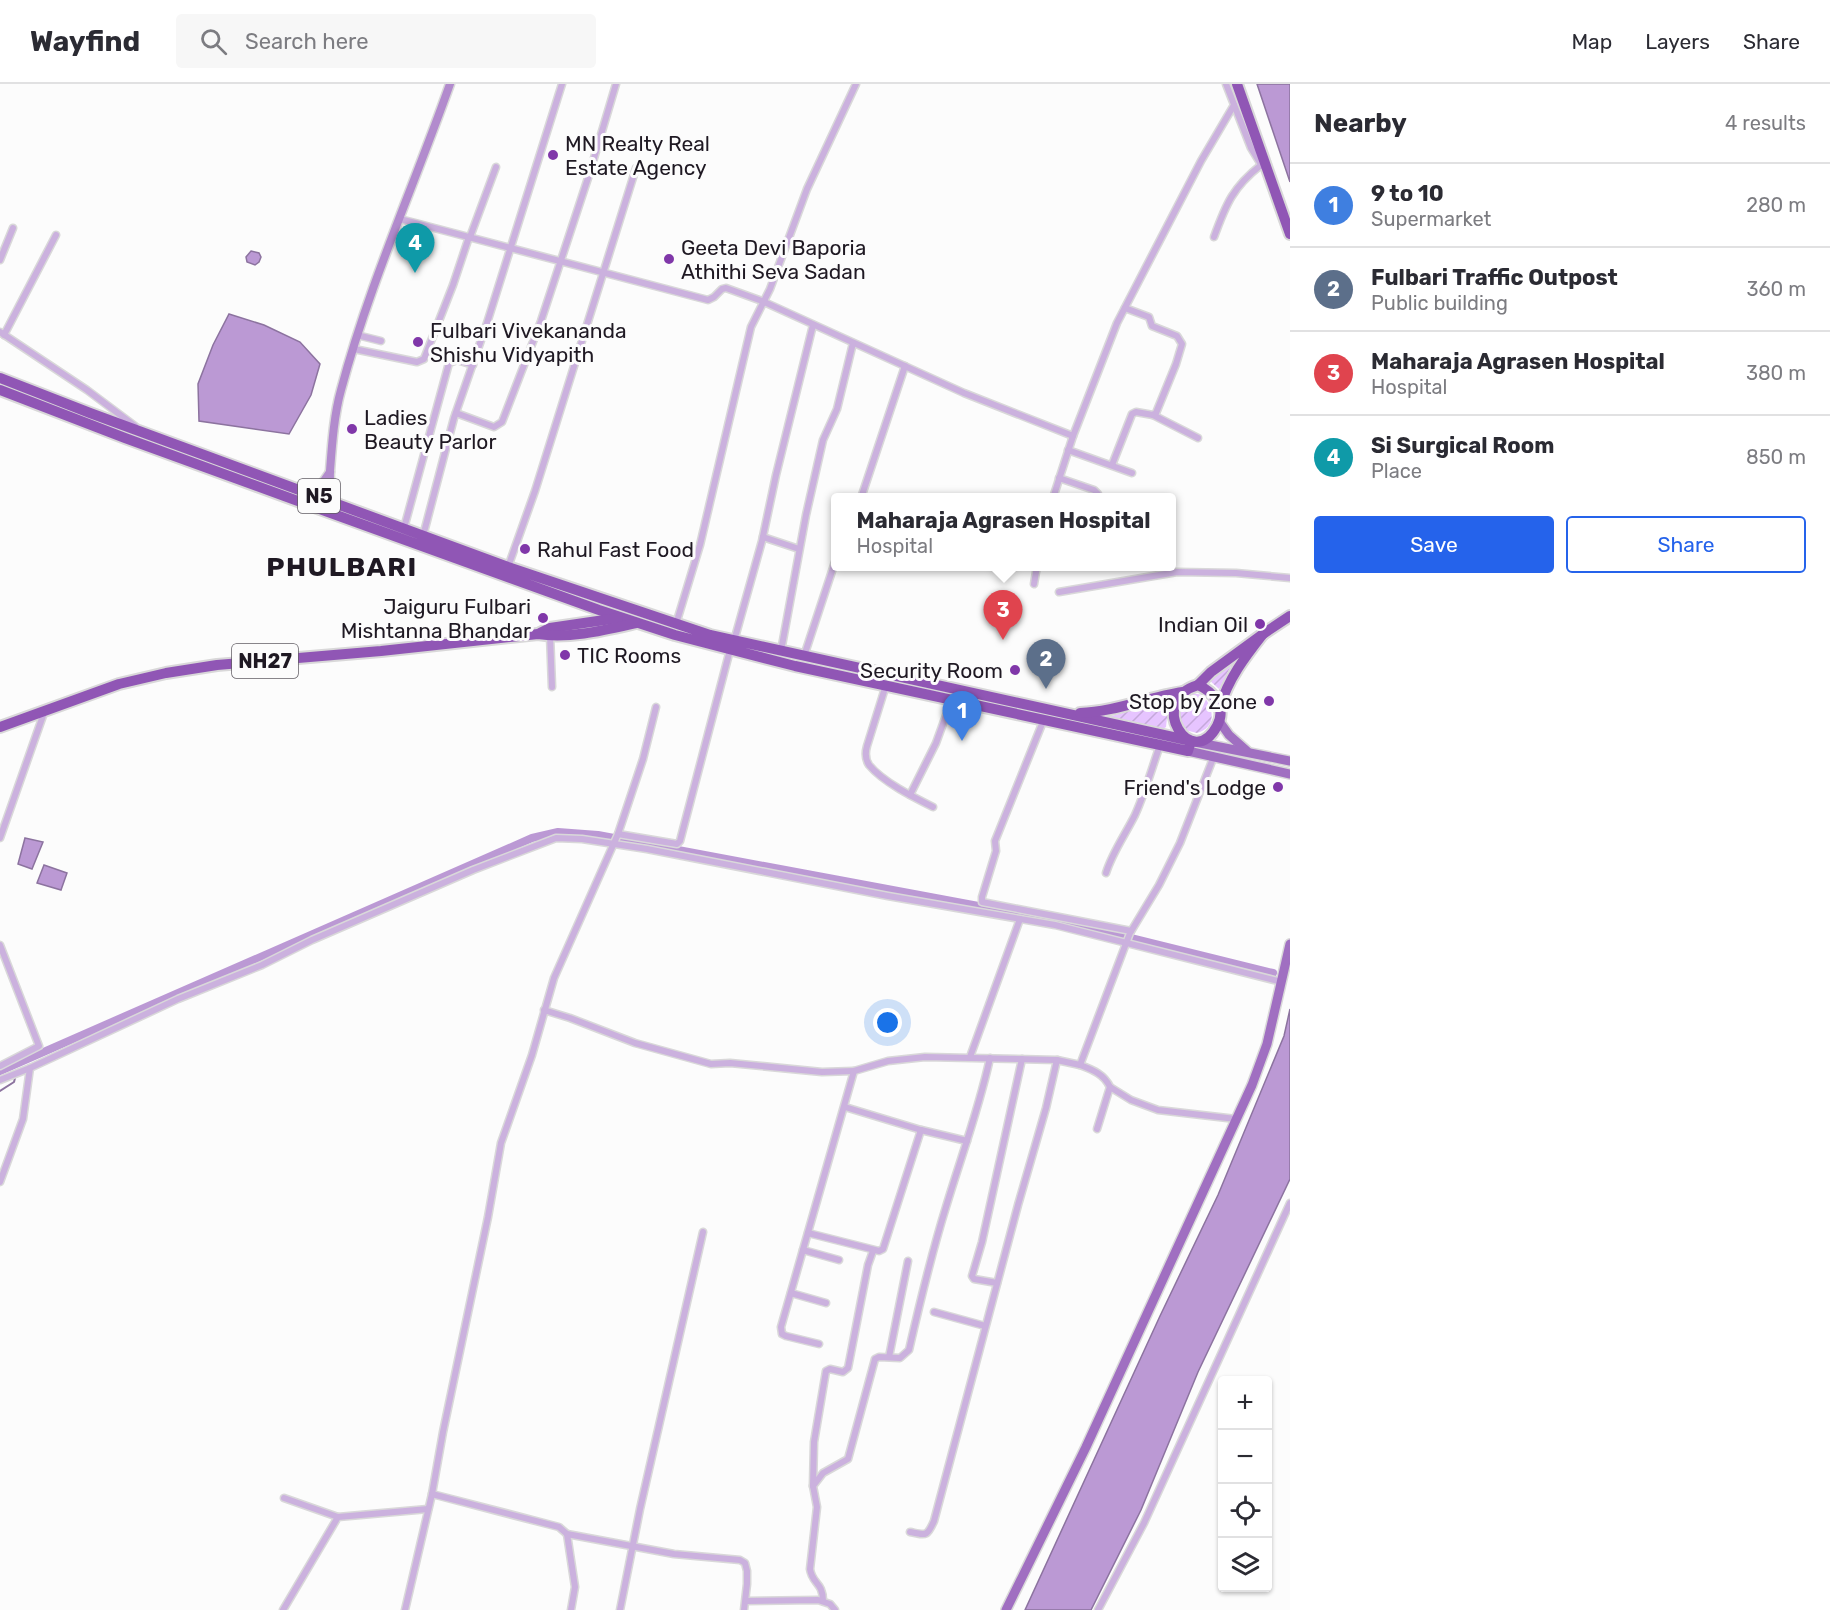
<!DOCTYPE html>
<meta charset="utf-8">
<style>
:root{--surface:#fff;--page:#f7f7f7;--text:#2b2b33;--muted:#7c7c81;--line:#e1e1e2;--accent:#2563eb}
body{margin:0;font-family:Rubik,sans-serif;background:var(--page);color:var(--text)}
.controls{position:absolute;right:18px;bottom:18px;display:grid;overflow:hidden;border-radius:6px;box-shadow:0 2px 4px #0004}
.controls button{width:54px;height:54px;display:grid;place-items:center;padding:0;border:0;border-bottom:2px solid var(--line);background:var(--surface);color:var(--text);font:30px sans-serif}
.you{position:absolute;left:888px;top:939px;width:21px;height:21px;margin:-15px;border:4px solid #fff;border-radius:50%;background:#1a73e8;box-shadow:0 0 0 9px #1a73e833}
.badge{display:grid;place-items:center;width:39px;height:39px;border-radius:50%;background:var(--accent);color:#fff;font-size:20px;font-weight:700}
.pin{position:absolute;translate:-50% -50px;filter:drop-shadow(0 2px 3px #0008)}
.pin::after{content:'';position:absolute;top:32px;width:21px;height:18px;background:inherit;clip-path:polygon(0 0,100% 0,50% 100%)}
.popup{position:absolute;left:831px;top:409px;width:345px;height:78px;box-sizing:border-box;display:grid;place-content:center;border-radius:6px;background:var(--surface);filter:drop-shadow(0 2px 4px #0005);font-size:20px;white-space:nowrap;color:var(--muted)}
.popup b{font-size:22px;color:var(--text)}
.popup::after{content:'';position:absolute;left:50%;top:100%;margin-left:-12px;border:12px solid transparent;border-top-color:var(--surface)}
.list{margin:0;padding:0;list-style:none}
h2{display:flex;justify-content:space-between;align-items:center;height:78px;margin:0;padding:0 24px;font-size:26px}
h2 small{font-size:20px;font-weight:400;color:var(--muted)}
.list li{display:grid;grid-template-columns:39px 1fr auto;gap:18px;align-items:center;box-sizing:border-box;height:84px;padding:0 24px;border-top:2px solid var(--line)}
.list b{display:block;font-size:22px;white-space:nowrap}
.list p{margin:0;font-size:20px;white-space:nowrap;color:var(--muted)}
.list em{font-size:20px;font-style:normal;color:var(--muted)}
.actions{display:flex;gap:12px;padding:18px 24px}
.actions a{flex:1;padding:14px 0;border:2px solid var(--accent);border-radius:6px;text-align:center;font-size:21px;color:var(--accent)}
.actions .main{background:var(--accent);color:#fff}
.icon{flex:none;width:33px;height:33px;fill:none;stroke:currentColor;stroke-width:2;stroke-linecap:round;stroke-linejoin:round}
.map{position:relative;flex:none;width:1290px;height:1526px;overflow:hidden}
header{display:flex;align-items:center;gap:36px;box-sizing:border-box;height:84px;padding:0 30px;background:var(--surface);border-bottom:2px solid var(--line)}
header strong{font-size:28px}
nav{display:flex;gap:33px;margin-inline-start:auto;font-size:21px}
.search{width:420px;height:54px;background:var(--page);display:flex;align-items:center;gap:15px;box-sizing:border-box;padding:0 21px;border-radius:6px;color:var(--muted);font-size:22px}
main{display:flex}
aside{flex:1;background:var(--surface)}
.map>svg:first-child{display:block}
.garden{fill:url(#garden-furrows)}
.water{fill:#bb99d4;stroke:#8c739f;stroke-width:1.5}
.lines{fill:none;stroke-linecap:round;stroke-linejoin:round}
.stream{stroke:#8c739f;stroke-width:2}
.canal{stroke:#bb99d4;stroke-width:8}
.street-casing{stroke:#d9d8d9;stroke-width:9}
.secondary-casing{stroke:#d9d8d9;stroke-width:11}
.primary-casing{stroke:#d9d8d9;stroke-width:12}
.highway-casing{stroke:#d9d8d9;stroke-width:14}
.street{stroke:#cbb1de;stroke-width:6}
.secondary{stroke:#b28bcd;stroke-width:8}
.primary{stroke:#a06fc1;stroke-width:9}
.highway{stroke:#9056b5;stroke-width:10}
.poi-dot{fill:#8037a9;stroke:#fcfcfc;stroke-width:2}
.labels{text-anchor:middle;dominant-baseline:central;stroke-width:6;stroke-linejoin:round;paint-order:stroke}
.shield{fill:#fcfcfc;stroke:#615d64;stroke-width:1.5}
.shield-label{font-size:20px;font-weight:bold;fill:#1f1923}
.poi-label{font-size:21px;fill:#1f1923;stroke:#fcfcfc;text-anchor:start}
.district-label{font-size:27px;font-weight:bold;letter-spacing:1.5px;fill:#1f1923;stroke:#fcfcfc}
</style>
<header>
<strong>Wayfind</strong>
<div class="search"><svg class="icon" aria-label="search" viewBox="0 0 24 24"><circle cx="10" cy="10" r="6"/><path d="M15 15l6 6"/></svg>Search here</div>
<nav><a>Map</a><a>Layers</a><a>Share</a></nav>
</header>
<main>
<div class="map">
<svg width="1290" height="1526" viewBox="0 0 1290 1526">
<defs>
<pattern id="garden-furrows" width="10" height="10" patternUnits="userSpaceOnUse" patternTransform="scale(1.5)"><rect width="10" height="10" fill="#e6c4ff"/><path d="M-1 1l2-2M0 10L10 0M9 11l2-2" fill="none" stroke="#c5a8da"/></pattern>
</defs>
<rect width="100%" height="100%" fill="#fcfcfc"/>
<!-- garden -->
<g class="garden">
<path d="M1232,580L1219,605L1208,595Z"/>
<path d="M1191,609L1203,611C1214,625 1217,643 1197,649L1185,646C1176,633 1179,618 1191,609Z"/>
<path d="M1169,616L1166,643L1163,645L1108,633Z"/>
</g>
<!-- water -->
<g class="water">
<path d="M1257,0H1290V98Z"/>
<path d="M251,167L259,169L261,173L259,178L255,181L247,178L246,173Z"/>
<path d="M229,230L264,241L300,258L320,280L311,311L289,350L199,337L198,300L213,261Z"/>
<path d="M25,754L43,758L32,785L18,780Z"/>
<path d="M44,781L67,789L61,806L37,799Z"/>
<path d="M1290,925V1095L1198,1288L1141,1426L1091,1526H1025L1160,1232L1218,1111L1284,952Z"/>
</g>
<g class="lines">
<!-- stream -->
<path class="stream" d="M0,1007L14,998L15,994"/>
<!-- canal -->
<path class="canal" d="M0,987L532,754L558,748L598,751L1070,839L1273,889"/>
<!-- street casing -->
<g class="street-casing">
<g id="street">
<path d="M1226,0L1251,64L1262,82"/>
<path d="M400,135L708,216L714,213L722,205L726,204L762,217L964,309L1073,352"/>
<path d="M470,153L496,83"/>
<path d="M1214,153C1226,120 1233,103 1261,81"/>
<path d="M0,176L13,144"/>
<path d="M0,248L87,306L135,342"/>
<path d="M4,251L56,151"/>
<path d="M357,251L381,257"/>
<path d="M354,265L417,278L424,275L453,201L469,153"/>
<path d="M456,329L494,343L502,338L541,237L589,91L616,0"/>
<path d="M1153,331L1198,354"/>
<path d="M1068,366L1132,389"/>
<path d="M1112,381L1132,330L1136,328L1153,331L1156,329L1176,280L1182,260L1177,252L1152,242L1149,233L1125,224"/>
<path d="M1059,394L1094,406L1098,410L1097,414"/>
<path d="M861,414L905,282"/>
<path d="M1053,414L1073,352L1117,239L1201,77L1234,21"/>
<path d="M404,444L449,279L457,276L473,281"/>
<path d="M423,452L454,334L487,239L562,0"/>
<path d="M763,453L799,465"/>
<path d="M508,483L535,407L636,84"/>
<path d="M1034,500L1037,482"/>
<path d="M1059,508L1177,488L1236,489L1290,494"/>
<path d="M676,540L700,461L751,243L770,205L807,105L856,0"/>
<path d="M550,551L552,603"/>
<path d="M734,557L762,457L776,391L813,241"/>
<path d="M781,567L806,431L823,356L837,325L853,259"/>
<path d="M804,572L835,478"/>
<path d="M886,601L867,662C865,669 865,675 869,681C883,698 913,713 933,723"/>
<path d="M1044,635L995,757L996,767L982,813V818L1131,847"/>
<path d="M910,711L936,659L952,615"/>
<path d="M618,750L677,760L680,757L730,566"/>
<path d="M0,754L45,626"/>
<path d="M1106,789C1112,769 1125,751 1135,731C1145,709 1152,684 1160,661"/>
<path d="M0,861L39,962L0,982"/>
<path d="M544,926L570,934L635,959L711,980L730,979L822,988L854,987"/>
<path d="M970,973L1020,835"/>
<path d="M1080,981C1093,986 1104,990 1110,1003L1097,1045"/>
<path d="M0,996L30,984L178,915L262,881L312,856L473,786L556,754L582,755L647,765L888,812L1055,841L1282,898"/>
<path d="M1110,1003L1131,1016L1158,1026L1236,1035"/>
<path d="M845,1023L921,1046"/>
<path d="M0,1098L23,1035L30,984"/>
<path d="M808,1149L879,1167L883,1165L921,1046L967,1057"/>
<path d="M803,1166L839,1176"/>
<path d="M997,1199L974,1195L972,1192L982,1158L1022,975"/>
<path d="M791,1209L826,1219"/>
<path d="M934,1228L985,1242"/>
<path d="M819,1260L786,1252L782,1250L781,1243L854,987L888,977L925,973L1057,976L1080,981L1130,849L1159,801L1180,759L1214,672"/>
<path d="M889,1273L908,1177"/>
<path d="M813,1402L814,1358L826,1287L830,1285L843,1288L848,1284L868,1181L873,1167"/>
<path d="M432,1410L559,1443L567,1450L674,1470L740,1476L745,1479L747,1487V1500L744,1526"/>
<path d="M284,1414L338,1433"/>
<path d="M910,1448C926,1451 927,1453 934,1437L1018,1121L1046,1024L1057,976"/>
<path d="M567,1450L575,1503L571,1526"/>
<path d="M746,1517L818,1516L830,1520L835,1526"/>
<path d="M823,1517C823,1498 812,1500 810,1485L817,1423L813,1402L823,1389L848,1375L875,1275L879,1273L900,1274L909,1266C920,1218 931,1171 946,1123C961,1073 979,1025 990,974"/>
<path d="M283,1526L338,1433L428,1425"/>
<path d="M405,1526L432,1410L443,1348L488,1133L501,1059L532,971L554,894L618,750L643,675L656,623"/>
<path d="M620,1526L640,1425L703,1148"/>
<path d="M1098,1526L1144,1439L1290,1119"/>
</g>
</g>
<!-- secondary casing -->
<g class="secondary-casing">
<g id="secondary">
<path d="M315,417L319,404L330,388"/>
<path d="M329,423C333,411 329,400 330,387C332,360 334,331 341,306C369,201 414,102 450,0"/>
</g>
</g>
<!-- primary casing -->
<g class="primary-casing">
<g id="primary">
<path d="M1219,637L1229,651L1247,667"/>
<path d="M1195,658L1290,677"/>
<path d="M1188,667L1290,690"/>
<path d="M1006,1526L1086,1363L1252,1001L1267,960L1290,860"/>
</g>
</g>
<!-- highway casing -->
<g class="highway-casing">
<g id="highway">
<path d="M1237,0L1290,150"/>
<path d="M0,294L90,329L508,483L710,551L1191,657L1188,667L795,582L675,551L599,526L328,428L125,354L0,306"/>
<path d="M540,549L550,544L618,534"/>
<path d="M1263,550L1290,532"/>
<path d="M1198,601L1211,588L1263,550C1245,573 1228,595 1220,623"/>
<path d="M1198,601C1214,608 1227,624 1217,642C1192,689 1145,617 1198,601Z"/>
<path d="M1080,629C1115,628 1148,613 1183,608"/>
<path d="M0,643L119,600L166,589L217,581L381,567L538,550C569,555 605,546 636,539"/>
</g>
</g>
<!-- street -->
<use href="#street" class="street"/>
<!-- secondary -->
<use href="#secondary" class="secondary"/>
<!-- primary -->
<use href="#primary" class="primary"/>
<!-- highway -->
<use href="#highway" class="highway"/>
</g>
<!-- markers -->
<g class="poi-dot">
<circle cx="553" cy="71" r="6"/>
<circle cx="669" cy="175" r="6"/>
<circle cx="418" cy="258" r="6"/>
<circle cx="352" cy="345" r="6"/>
<circle cx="525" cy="465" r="6"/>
<circle cx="543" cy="534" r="6"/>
<circle cx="1260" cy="540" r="6"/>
<circle cx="565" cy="571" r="6"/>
<circle cx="1015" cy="586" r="6"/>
<circle cx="1269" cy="617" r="6"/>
<circle cx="1278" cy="703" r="6"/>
</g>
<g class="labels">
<!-- shield labels -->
<g class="shield">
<rect x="298" y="395" width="42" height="34" rx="4.5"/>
<rect x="232" y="560" width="66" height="34" rx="4.5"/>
</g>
<g class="shield-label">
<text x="319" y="412">N5</text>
<text x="265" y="577">NH27</text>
</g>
<!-- poi labels -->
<g class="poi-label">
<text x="565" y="59">MN Realty Real<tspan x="565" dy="24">Estate Agency</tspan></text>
<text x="681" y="163">Geeta Devi Baporia<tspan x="681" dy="24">Athithi Seva Sadan</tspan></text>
<text x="430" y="246">Fulbari Vivekananda<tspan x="430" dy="24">Shishu Vidyapith</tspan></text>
<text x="364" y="333">Ladies<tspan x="364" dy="24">Beauty Parlor</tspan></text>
<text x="537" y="465">Rahul Fast Food</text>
<text x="531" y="522" text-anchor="end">Jaiguru Fulbari<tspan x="531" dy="24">Mishtanna Bhandar</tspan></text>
<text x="1248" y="540" text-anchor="end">Indian Oil</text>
<text x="577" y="571">TIC Rooms</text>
<text x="1003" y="586" text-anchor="end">Security Room</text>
<text x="1257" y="617" text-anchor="end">Stop by Zone</text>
<text x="1266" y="703" text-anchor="end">Friend's Lodge</text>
</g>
<!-- district labels -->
<g class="district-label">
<text x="342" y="483">PHULBARI</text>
</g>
</g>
</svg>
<div class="controls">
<button>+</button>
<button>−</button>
<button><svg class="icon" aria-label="locate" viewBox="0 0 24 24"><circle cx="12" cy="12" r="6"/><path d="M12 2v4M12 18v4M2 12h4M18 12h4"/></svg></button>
<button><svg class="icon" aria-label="layers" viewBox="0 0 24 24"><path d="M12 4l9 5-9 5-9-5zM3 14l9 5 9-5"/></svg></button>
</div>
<div class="you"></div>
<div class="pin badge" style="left:962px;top:657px;background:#3f7fe0">1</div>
<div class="pin badge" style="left:1046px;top:605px;background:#5c6f8a">2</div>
<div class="pin badge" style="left:1003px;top:556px;background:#e0444e">3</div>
<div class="popup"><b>Maharaja Agrasen Hospital</b>Hospital</div>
<div class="pin badge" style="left:415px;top:189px;background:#0f9aa8">4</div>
</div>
<aside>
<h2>Nearby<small>4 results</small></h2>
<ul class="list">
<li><span class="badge" style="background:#3f7fe0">1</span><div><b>9 to 10</b><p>Supermarket</p></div><em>280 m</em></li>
<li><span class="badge" style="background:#5c6f8a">2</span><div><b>Fulbari Traffic Outpost</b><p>Public building</p></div><em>360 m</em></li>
<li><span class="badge" style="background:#e0444e">3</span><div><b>Maharaja Agrasen Hospital</b><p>Hospital</p></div><em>380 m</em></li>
<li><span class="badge" style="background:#0f9aa8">4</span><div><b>Si Surgical Room</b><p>Place</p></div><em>850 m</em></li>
</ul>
<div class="actions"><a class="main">Save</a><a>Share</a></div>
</aside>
</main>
